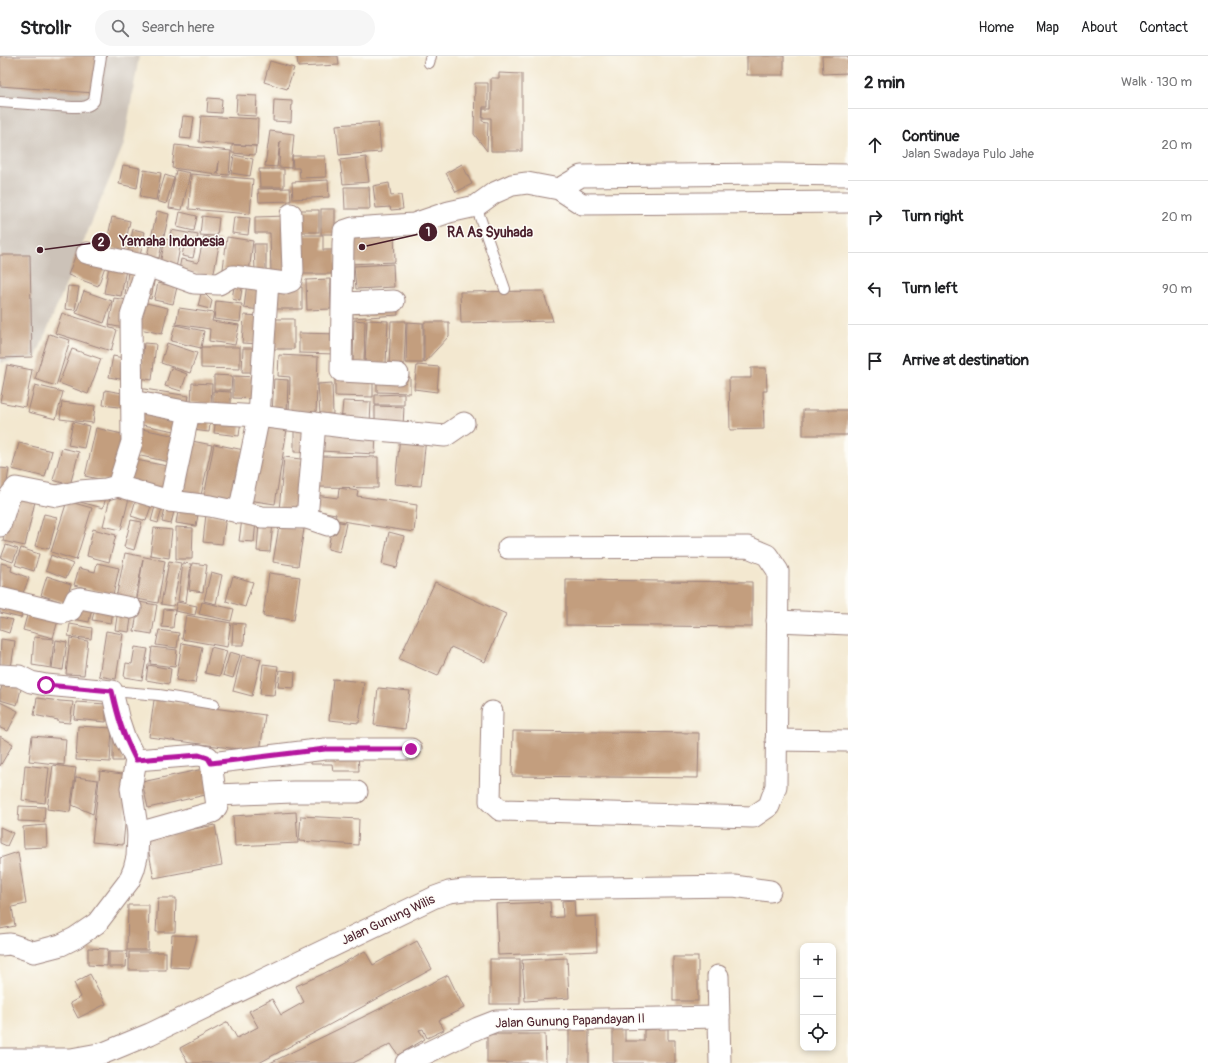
<!DOCTYPE html>
<meta charset="utf-8">
<style>
:root{--surface:#fff;--page:#f6f6f6;--text:#202124;--muted:#757577;--line:#e0e0e0}
body{margin:0;font-family:Pangolin,sans-serif;background:var(--page);color:var(--text)}
.controls{position:absolute;right:12px;bottom:12px;display:grid;overflow:hidden;border-radius:8px;box-shadow:0 2px 6px #0003}
.controls button{width:36px;height:36px;display:grid;place-items:center;padding:0;border:0;border-bottom:1px solid var(--line);background:var(--surface);color:var(--text);font:20px sans-serif}
.stop{position:absolute;width:12px;height:12px;margin:-9px;border:3px solid #b5179e;border-radius:50%;background:#fff}
.stop.end{background:#b5179e;border-color:#fff;box-shadow:0 1px 4px #0008}
.list{margin:0;padding:0;list-style:none}
h2{display:flex;justify-content:space-between;align-items:center;height:52px;margin:0;padding:0 16px;font-size:17px}
h2 small{font-size:13px;font-weight:400;color:var(--muted)}
.list li{display:grid;grid-template-columns:26px 1fr auto;gap:12px;align-items:center;box-sizing:border-box;height:72px;padding:0 16px;border-top:1px solid var(--line)}
.list b{display:block;font-size:15px;white-space:nowrap}
.list p{margin:0;font-size:13px;white-space:nowrap;color:var(--muted)}
.list em{font-size:13px;font-style:normal;color:var(--muted)}
.icon{flex:none;width:22px;height:22px;fill:none;stroke:currentColor;stroke-width:2;stroke-linecap:round;stroke-linejoin:round}
.map{position:relative;flex:none;width:848px;height:1007px;overflow:hidden}
header{display:flex;align-items:center;gap:24px;box-sizing:border-box;height:56px;padding:0 20px;background:var(--surface);border-bottom:1px solid var(--line)}
header strong{font-size:19px}
nav{display:flex;gap:22px;margin-inline-start:auto;font-size:14px}
.search{width:280px;height:36px;background:var(--page);display:flex;align-items:center;gap:10px;box-sizing:border-box;padding:0 14px;border-radius:22px;color:var(--muted);font-size:15px}
main{display:flex}
aside{flex:1;background:var(--surface)}
.map>svg:first-child{display:block}
.industrial{fill:#ccc2b8}
.building{fill:#c39e7e}
.lines{fill:none;stroke-linecap:round;stroke-linejoin:round}
.service-casing{stroke:#9e847e;stroke-width:12}
.minor-casing{stroke:#9e847e;stroke-width:23}
.service{stroke:#fff;stroke-width:10}
.minor{stroke:#fff;stroke-width:21}
.route{stroke:#b5179e;stroke-width:5}
.labels{text-anchor:middle;dominant-baseline:central;stroke-width:3;stroke-linejoin:round;paint-order:stroke}
.street-label{font-size:13px;fill:#4a1f2b;stroke:#fdfcf7}
.leader{fill:none;stroke:#4a1f2b;stroke-width:1.5}
.callout-dot{fill:#4a1f2b;stroke:#fdfcf7;stroke-width:1.5}
.mark-label{font-size:12px;text-anchor:middle;font-weight:bold;fill:#fff}
.callout-label{font-size:14px;text-anchor:middle;font-weight:bold;fill:#4a1f2b;stroke:#fdfcf7;stroke-width:3;stroke-linejoin:round;paint-order:stroke}
</style>
<header>
<strong>Strollr</strong>
<div class="search"><svg class="icon" aria-label="search" viewBox="0 0 24 24"><circle cx="10" cy="10" r="6"/><path d="M15 15l6 6"/></svg>Search here</div>
<nav><a>Home</a><a>Map</a><a>About</a><a>Contact</a></nav>
</header>
<main>
<div class="map">
<svg width="848" height="1007" viewBox="0 0 848 1007">
<rect width="100%" height="100%" fill="#fdfcf7"/>
<filter id="ink" filterUnits="userSpaceOnUse"><feTurbulence type="fractalNoise" baseFrequency=".025" numOctaves="2"/><feDisplacementMap in="SourceGraphic" scale="8" xChannelSelector="R" yChannelSelector="G"/><feConvolveMatrix kernelMatrix="1 2 1 2 8 2 1 2 1" color-interpolation-filters="sRGB"/></filter>
<filter id="wash" filterUnits="userSpaceOnUse"><feTurbulence type="fractalNoise" baseFrequency=".012" numOctaves="4" result="noise"/><feDisplacementMap in="SourceGraphic" scale="16" xChannelSelector="R" yChannelSelector="G"/><feGaussianBlur stdDeviation="0.9" result="paint"/><feColorMatrix in="noise" values="0 0 0 0 0 0 0 0 0 0 0 0 0 0 0 0 0 1.4 0 .05"/><feComposite in="paint" operator="in"/></filter>
<g filter="url(#wash)">
<rect width="100%" height="100%" fill="#f3e8d0"/>
<!-- industrial -->
<path class="industrial" d="M0,0H139L124,88L36,301L0,307Z"/>
<g id="blocks">
<!-- building -->
<g class="building">
<path d="M0,0H97L94,37L0,30Z"/>
<path d="M297,0H338L339,9L298,11Z"/>
<rect x="747" y="0" width="37" height="19"/>
<path d="M822,0H848V17L823,18Z"/>
<path d="M270,5L294,12L287,33L264,26Z"/>
<path d="M499,17L522,18V95H491V62H483V53H491V22H499Z"/>
<path d="M475,27H488V51H483L482,65L488,66L487,95L474,78Z"/>
<path d="M237,39L257,40L256,60L236,59Z"/>
<path d="M208,42L222,43L221,57L207,56Z"/>
<path d="M274,44L292,45L291,66L273,65Z"/>
<path d="M183,60L194,61L191,83L180,82Z"/>
<path d="M201,60L258,63L257,90L199,86Z"/>
<path d="M378,66L381,96L339,99L336,69Z"/>
<path d="M270,75L294,78L291,112L279,111L280,85L277,111L265,110Z"/>
<path d="M175,89L231,95L229,119L218,118L219,105L217,118L172,112Z"/>
<path d="M232,89L256,90L255,99L232,97Z"/>
<path d="M234,99L253,103L250,120L231,117Z"/>
<path d="M292,100H325L326,121L300,122L299,112H293Z"/>
<path d="M366,101L369,126L343,128L340,104Z"/>
<path d="M462,108L472,128L456,136L446,117Z"/>
<path d="M123,109L140,112L137,132L119,128Z"/>
<path d="M259,113H284V131H260Z"/>
<path d="M144,114L161,117L156,144L140,141Z"/>
<path d="M176,114L190,117L182,154L169,152Z"/>
<path d="M191,118L253,123L250,158L189,153Z"/>
<path d="M165,119L174,122L166,148L157,145Z"/>
<path d="M328,124L329,141L293,143L292,126Z"/>
<path d="M389,127L391,140L401,139L403,153L391,154L390,151L376,152L373,130Z"/>
<path d="M344,131H369L370,153H345Z"/>
<path d="M290,132L291,145L259,146L258,133Z"/>
<rect x="321" y="153" width="14" height="25"/>
<rect x="299" y="154" width="20" height="22"/>
<path d="M157,155L169,158L159,202L147,200Z"/>
<path d="M180,156L197,160L194,175L177,171Z"/>
<path d="M202,160L219,162L217,180L200,179Z"/>
<path d="M287,160L290,217L271,218L270,177H255V161Z"/>
<path d="M112,161L130,165L124,195L106,191Z"/>
<path d="M234,161L250,162L248,179L232,177Z"/>
<path d="M133,173L145,176L140,200L128,197Z"/>
<path d="M171,174L198,179L193,202L182,200L185,184L170,181Z"/>
<path d="M394,174L395,206L349,208L348,176Z"/>
<path d="M300,179H323V194H336L337,218H300Z"/>
<path d="M204,180L220,184L213,221L179,214L181,203L198,207Z"/>
<path d="M227,181L253,185L249,216L223,213Z"/>
<path d="M165,183L181,186L176,212L160,208Z"/>
<path d="M254,188H266V216H255Z"/>
<path d="M76,198L106,208L98,230L68,219Z"/>
<path d="M0,199H30L32,301L0,302Z"/>
<path d="M110,205L127,208L121,240L104,237Z"/>
<path d="M129,208L139,210L134,240L125,238Z"/>
<path d="M393,208L394,231L356,233L354,210Z"/>
<path d="M155,220L151,243L143,241Z"/>
<path d="M330,223L331,253L307,254L306,224Z"/>
<path d="M235,225L243,227L240,245L232,243Z"/>
<path d="M158,227L177,231L173,248L154,244Z"/>
<path d="M247,227L263,229L260,254L244,252Z"/>
<path d="M68,230L79,231L75,254L65,253Z"/>
<path d="M302,231V253H271V232Z"/>
<path d="M84,235L112,245L104,267L76,257Z"/>
<path d="M543,235L553,265L461,267L460,236Z"/>
<path d="M201,238L206,239L212,245L210,253L198,250Z"/>
<path d="M114,242L128,244L123,272L109,269Z"/>
<path d="M216,245L242,248L240,266L214,263Z"/>
<path d="M142,246L168,252L162,278L136,272Z"/>
<path d="M397,246L398,259L353,262L352,249Z"/>
<path d="M179,252L214,257L212,265L239,269L235,289L209,285L210,273L176,268Z"/>
<path d="M62,257L117,274L111,295L55,277Z"/>
<path d="M244,259L261,260L259,288L242,287Z"/>
<path d="M273,263H294V293H272Z"/>
<path d="M354,264L365,265L364,307H353Z"/>
<path d="M367,264L388,265L386,308L365,307Z"/>
<path d="M391,265H406L404,309H389Z"/>
<path d="M407,266L423,267V307H406Z"/>
<path d="M424,266H449V280L424,307Z"/>
<path d="M175,269L204,275L201,292L171,285Z"/>
<path d="M299,277L338,278L337,298L299,297Z"/>
<path d="M49,278L70,284L56,330L35,323Z"/>
<path d="M144,287L156,288L152,324L140,322Z"/>
<path d="M167,287L197,297L190,317L161,307Z"/>
<path d="M201,291H240V313L201,312Z"/>
<path d="M243,292H260L259,316H242Z"/>
<path d="M72,293L101,303L88,338L59,327Z"/>
<path d="M279,299L318,301L316,358H289L290,321L278,320Z"/>
<path d="M113,300L129,303L125,324L109,321Z"/>
<path d="M7,309L32,314L25,351L0,346Z"/>
<path d="M417,309L439,311L437,336L414,333Z"/>
<path d="M171,312L187,318L181,335L165,330Z"/>
<path d="M751,312H766L767,335H763L764,373L730,374L729,322H751Z"/>
<path d="M214,319L232,320L231,334H214Z"/>
<path d="M233,320L259,321V343L233,342Z"/>
<path d="M335,321L373,322V341L335,340Z"/>
<path d="M377,321H410V337L377,336Z"/>
<path d="M274,323L288,324L287,358L272,357Z"/>
<path d="M192,327L212,328L211,348L191,347Z"/>
<path d="M332,327L333,358H320L318,328Z"/>
<path d="M35,329L63,336L56,363L28,356Z"/>
<path d="M138,332L189,340L187,350L136,341Z"/>
<path d="M105,334L128,338L126,352L103,349Z"/>
<path d="M213,335L231,336V350H213Z"/>
<path d="M404,338V349H375V339Z"/>
<path d="M343,345L371,346L370,368L341,367Z"/>
<path d="M62,346L95,350L93,367L60,363Z"/>
<path d="M375,350L404,351L403,370L375,369Z"/>
<path d="M137,351L183,359L180,376L138,368Z"/>
<rect x="803" y="354" width="45" height="25"/>
<path d="M194,359L211,361L209,376L193,374Z"/>
<path d="M216,361L241,364L239,380L214,377Z"/>
<path d="M262,363L288,367L275,448L248,444Z"/>
<path d="M73,366L89,370L84,392L68,389Z"/>
<path d="M294,370H306L305,396H294Z"/>
<path d="M96,372L122,378L112,426L85,420Z"/>
<path d="M137,372L181,381L175,407L131,398Z"/>
<path d="M322,377L376,380L375,398L321,395Z"/>
<path d="M400,380L426,382L421,430L395,428Z"/>
<path d="M187,384L212,389L200,444L175,438Z"/>
<path d="M19,387L52,395L45,421L12,413Z"/>
<path d="M214,388L244,394L234,447L204,441Z"/>
<path d="M62,392L79,396L70,429L53,424Z"/>
<path d="M319,400L378,401V432L318,431Z"/>
<path d="M284,401L309,404L304,456L279,454Z"/>
<path d="M131,403L172,411L168,436L126,428Z"/>
<path d="M0,412L9,413L4,445L0,444Z"/>
<path d="M339,432L358,435L357,440L417,449L414,476L335,464L336,458L313,454L315,439L338,442Z"/>
<path d="M82,436L106,441L103,452L80,446Z"/>
<path d="M14,437L36,441L25,490L3,485Z"/>
<path d="M111,438L129,442L121,474L103,470Z"/>
<path d="M137,440L153,444L146,465L131,460Z"/>
<path d="M67,445L92,452L76,504L51,496Z"/>
<path d="M156,447L163,449L158,467L151,465Z"/>
<path d="M166,449L175,451L171,468L162,466Z"/>
<path d="M179,450L199,453L196,470L176,467Z"/>
<path d="M44,458L57,461L49,493L35,490Z"/>
<path d="M206,458L226,461L222,488L203,486Z"/>
<path d="M242,463L256,465L254,486L239,485Z"/>
<path d="M131,464L142,466L134,494L124,491Z"/>
<path d="M333,465L346,467L340,496L328,493Z"/>
<path d="M259,466L273,467L270,496L257,495Z"/>
<path d="M279,470L304,473L298,510L273,506Z"/>
<path d="M176,471L193,472L192,503H176Z"/>
<path d="M154,472L172,474L169,502L150,499Z"/>
<path d="M93,473L116,479L109,506L87,500Z"/>
<path d="M389,476L404,480L397,512L382,508Z"/>
<path d="M6,489L18,493L13,506L1,502Z"/>
<path d="M21,492L39,498L34,515L15,509Z"/>
<path d="M125,497L165,505L158,547L137,543L143,503L135,545L116,542Z"/>
<path d="M51,499L73,508L66,522L46,514Z"/>
<path d="M169,505L181,507L173,550L161,548Z"/>
<path d="M1,507L12,510L11,515L29,522L21,542L0,535Z"/>
<path d="M97,507L119,512L113,539L74,529L79,512L95,516Z"/>
<path d="M183,507L191,508L186,546L178,545Z"/>
<path d="M192,507L207,509L203,536L189,534Z"/>
<path d="M211,516L222,519L216,548L204,545Z"/>
<path d="M269,517L300,521L294,564L263,560Z"/>
<path d="M47,520L71,528L65,547L41,539Z"/>
<path d="M233,520L253,526L245,551L226,545Z"/>
<path d="M566,524L752,526V571L566,569Z"/>
<path d="M435,526L506,558L485,606L451,591L438,620L399,603Z"/>
<path d="M0,544L24,550L21,562L0,557Z"/>
<path d="M139,546L157,549L152,578L134,575Z"/>
<path d="M177,546L197,550L195,559L175,555Z"/>
<path d="M202,546L234,553L231,565L199,558Z"/>
<path d="M76,548L92,552L89,566L73,563Z"/>
<path d="M29,552L59,561L53,582L23,574Z"/>
<path d="M95,552L113,555L111,567L92,564Z"/>
<path d="M164,553L175,554L173,572L162,571Z"/>
<path d="M118,554L132,556L129,576L115,574Z"/>
<path d="M186,559L231,567L227,591L182,583Z"/>
<path d="M0,561L13,564L9,577L0,574Z"/>
<path d="M233,567L245,568L244,589H232Z"/>
<path d="M70,568L92,572L91,583L68,580Z"/>
<path d="M159,574L179,577L177,592L156,589Z"/>
<path d="M106,575L123,578L116,623L99,620Z"/>
<path d="M34,581L54,583L51,612L32,609Z"/>
<path d="M70,582L88,585L84,619L66,618Z"/>
<path d="M1,583L15,585L11,612L0,610Z"/>
<path d="M56,584L67,586L63,614L52,612Z"/>
<path d="M182,587L202,591L195,627L176,624Z"/>
<path d="M135,591L148,593L142,624L124,621L126,607L132,608Z"/>
<path d="M152,591L177,594L175,611L150,608Z"/>
<path d="M211,591L227,595L220,620L205,617Z"/>
<path d="M230,596L240,599L233,622L223,619Z"/>
<path d="M242,599L261,603L252,640L233,635Z"/>
<path d="M263,608L278,610L274,639L260,638Z"/>
<path d="M148,609L171,613L169,628L146,624Z"/>
<path d="M280,614L295,616L294,632L278,631Z"/>
<path d="M5,622L22,629L17,649L0,644V636Z"/>
<path d="M333,623L364,626L359,667L329,664Z"/>
<path d="M378,632L410,635L405,673L374,669Z"/>
<path d="M37,642L60,645L73,646L70,667L58,666V664L34,659Z"/>
<path d="M154,644L265,659L260,696L149,681Z"/>
<path d="M0,646L18,655L8,675L0,672Z"/>
<path d="M76,646L106,648V666L74,663Z"/>
<path d="M78,670L112,672L110,706L76,704Z"/>
<path d="M513,675L699,677L698,722L512,720Z"/>
<path d="M113,679H120L123,705H113Z"/>
<path d="M0,680L13,688L0,710Z"/>
<path d="M32,680L66,683L64,709L29,705Z"/>
<path d="M358,696L359,715H333L332,708H311L310,698Z"/>
<path d="M25,709L49,712L45,747L22,744Z"/>
<path d="M53,709L76,712L70,756L47,753Z"/>
<path d="M208,712L214,737L148,752L142,726Z"/>
<path d="M100,715L130,719L123,789L92,786Z"/>
<path d="M76,721L98,724L93,758L72,749Z"/>
<path d="M19,750L45,751L44,766L18,765Z"/>
<path d="M296,756L298,787L235,790L233,760Z"/>
<path d="M301,760L359,763L358,789L299,785Z"/>
<path d="M46,769L47,791L24,792L23,771Z"/>
<path d="M215,769L222,809L154,822L146,782Z"/>
<path d="M0,771L13,777L7,790L0,787Z"/>
<path d="M18,796L26,848L12,851L15,870L0,873V802Z"/>
<path d="M158,842H176L175,876H156Z"/>
<path d="M574,844L575,861L596,860L597,895L498,899L496,848L550,846L551,862L563,861L562,845Z"/>
<path d="M128,849H149L148,894H127Z"/>
<path d="M172,879L197,880L189,912L170,911Z"/>
<path d="M417,885L432,913L259,1007H188L180,992L228,966L237,982L258,971L249,955L272,943L281,959L304,946L296,930L323,918L365,895L373,909Z"/>
<path d="M88,892L108,893L107,910L88,909Z"/>
<path d="M109,895H127L126,911H109Z"/>
<rect x="129" y="896" width="37" height="18"/>
<rect x="673" y="901" width="25" height="44"/>
<path d="M567,902L569,942L525,945L522,904Z"/>
<rect x="490" y="903" width="30" height="45"/>
<path d="M90,918L106,948L78,962L70,947L81,941L74,927Z"/>
<path d="M448,919L464,952L439,964L444,974L427,982L423,973L419,974L425,983L398,999L391,988L353,1007H270Z"/>
<path d="M613,966H625V985H644V974L656,973V970L668,969V984H675V1007H613Z"/>
<rect x="569" y="972" width="20" height="35"/>
<path d="M487,978H545L546,1007H487Z"/>
</g>
</g>
</g>
<g filter="url(#ink)">
<use href="#blocks" fill-opacity="0" stroke="#9e847e" stroke-width="1"/>
<g class="lines">
<!-- service casing -->
<g class="service-casing">
<g id="service">
<path d="M429,7L431,0"/>
<path d="M0,46L72,51C81,51 88,52 94,45L101,0"/>
<path d="M476,150L505,233"/>
<path d="M112,635L159,639L214,648"/>
</g>
</g>
<!-- minor casing -->
<g class="minor-casing">
<g id="minor">
<path d="M559,133L581,120L776,118L848,119"/>
<path d="M87,197L147,210L194,227L219,228L233,220L285,227L291,225L293,215L291,158"/>
<path d="M343,247L394,245"/>
<path d="M398,318L341,315L343,187L344,175L353,172L414,168L449,156L476,150L494,137L512,129L527,127L559,133L582,148L848,146"/>
<path d="M132,345L189,356L259,360L344,371L445,380L464,367"/>
<path d="M118,430L132,386L131,260L147,210"/>
<path d="M170,445L189,356"/>
<path d="M239,457L259,360L268,225"/>
<path d="M307,462L315,367"/>
<path d="M0,470L9,441L16,432L57,440L80,435L106,433L118,430L170,445L210,450L262,461L307,462L328,469"/>
<path d="M0,542L62,557L71,554L76,543L80,542L131,552"/>
<path d="M777,565L848,568"/>
<path d="M0,619L19,620L31,626L46,629L112,635L119,665L125,683L136,704L131,732L138,777L137,801L134,813L129,825L97,867L75,882L61,889L34,896L10,888L0,889"/>
<path d="M492,656L490,745L500,754L753,761L769,750L776,730L778,515L767,499L748,491L508,492"/>
<path d="M776,684L848,685"/>
<path d="M136,704L199,699L208,701L211,707L217,750L213,756L138,777"/>
<path d="M211,707L325,693H411"/>
<path d="M216,739L293,736H357"/>
<path d="M718,920L720,1007"/>
<path d="M0,1003H71L104,997L150,978L435,841L449,836L464,834L734,830L770,835"/>
<path d="M406,1007L478,972L496,965L719,961"/>
</g>
</g>
<!-- service -->
<use href="#service" class="service"/>
<!-- minor -->
<use href="#minor" class="minor"/>
</g>
</g>
<g class="lines" filter="url(#ink)">
<!-- route -->
<path class="route" d="M46,629L112,635C118,662 123,679 136,704L199,699L208,702L211,707L325,693H411"/>
</g>
<g class="labels">
<!-- street labels -->
<g class="street-label">
<text transform="translate(388 864) rotate(-25)">Jalan Gunung Wilis</text>
<text transform="translate(570 965) rotate(-2)">Jalan Gunung Papandayan II</text>
</g>
</g>
<!-- callouts -->
<path class="leader" d="M362 191L428 176M40 194L101 186"/>
<g class="callout-dot">
<circle cx="362" cy="191" r="4"/>
<circle cx="40" cy="194" r="4"/>
<circle cx="428" cy="176" r="10"/>
<circle cx="101" cy="186" r="10"/>
</g>
<g class="mark-label">
<text x="428" y="180">1</text>
<text x="101" y="190">2</text>
</g>
<g class="callout-label">
<text x="490" y="181">RA As Syuhada</text>
<text x="172" y="190">Yamaha Indonesia</text>
</g>
</svg>
<div class="controls">
<button>+</button>
<button>−</button>
<button><svg class="icon" aria-label="locate" viewBox="0 0 24 24"><circle cx="12" cy="12" r="6"/><path d="M12 2v4M12 18v4M2 12h4M18 12h4"/></svg></button>
</div>
<div class="stop" style="left:46px;top:629px"></div>
<div class="stop end" style="left:411px;top:693px"></div>
</div>
<aside>
<h2>2 min<small>Walk · 130 m</small></h2>
<ul class="list">
<li><svg class="icon" aria-label="ahead" viewBox="0 0 24 24"><path d="M12 20V5M6 11l6-6 6 6"/></svg><div><b>Continue</b><p>Jalan Swadaya Pulo Jahe</p></div><em>20 m</em></li>
<li><svg class="icon" aria-label="right" viewBox="0 0 24 24"><path d="M7 20v-9h11M14 6l5 5-5 5"/></svg><div><b>Turn right</b></div><em>20 m</em></li>
<li><svg class="icon" aria-label="left" viewBox="0 0 24 24"><path d="M17 20v-9H6M10 6l-5 5 5 5"/></svg><div><b>Turn left</b></div><em>90 m</em></li>
<li><svg class="icon" aria-label="arrive" viewBox="0 0 24 24"><path d="M6 21V4h12l-3 4 3 4H6"/></svg><div><b>Arrive at destination</b></div></li>
</ul>
</aside>
</main>
